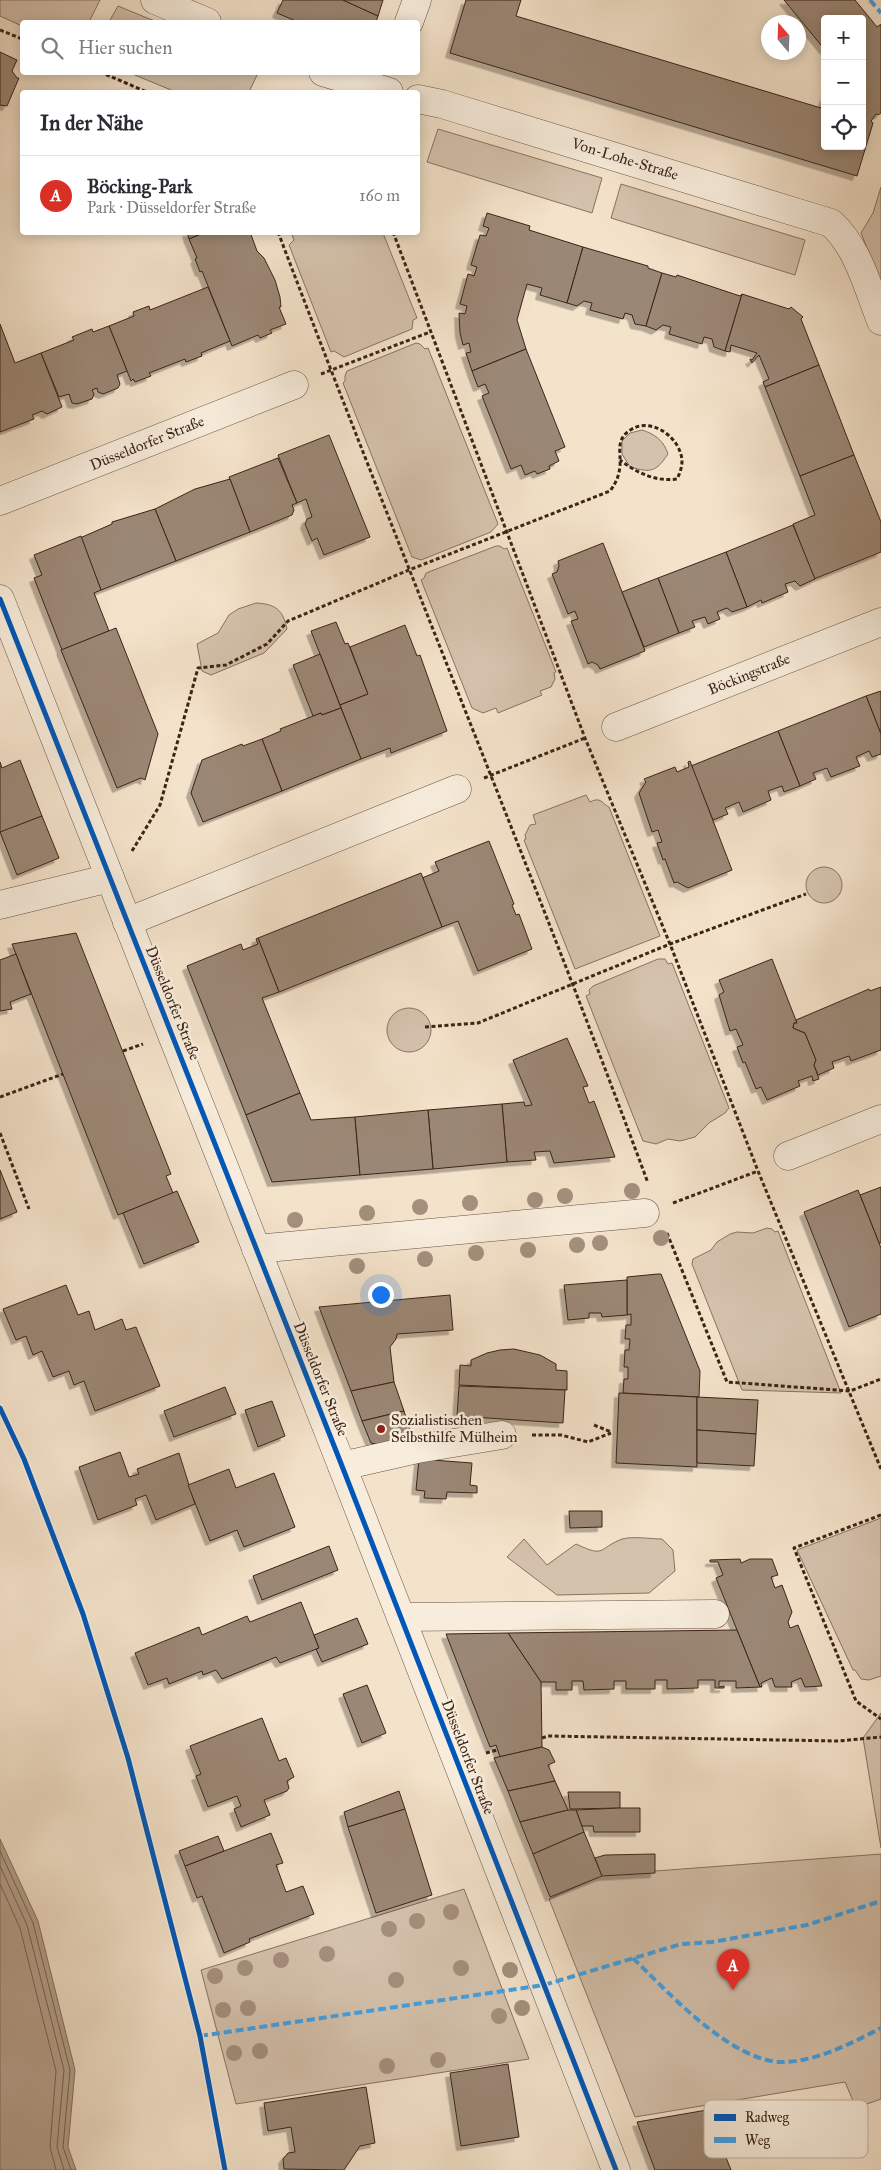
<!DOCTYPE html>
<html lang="de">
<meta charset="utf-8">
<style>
:root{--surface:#fff;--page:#f7f7f7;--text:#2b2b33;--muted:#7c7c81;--line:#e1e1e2;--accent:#d93025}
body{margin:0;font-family:"IM FELL Great Primer",serif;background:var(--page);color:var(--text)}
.controls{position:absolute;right:15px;top:15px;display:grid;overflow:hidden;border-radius:5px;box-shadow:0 2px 12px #0003}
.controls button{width:45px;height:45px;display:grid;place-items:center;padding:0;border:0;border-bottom:1px solid var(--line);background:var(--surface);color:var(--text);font:25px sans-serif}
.compass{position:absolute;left:761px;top:15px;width:45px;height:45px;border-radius:50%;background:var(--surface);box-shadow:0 2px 12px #0003;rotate:341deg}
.you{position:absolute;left:380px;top:1294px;width:18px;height:18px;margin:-12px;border:4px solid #fff;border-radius:50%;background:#1a73e8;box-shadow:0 0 0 8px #1a73e833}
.badge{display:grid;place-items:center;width:32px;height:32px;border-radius:50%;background:var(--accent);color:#fff;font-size:16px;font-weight:700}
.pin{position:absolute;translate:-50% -41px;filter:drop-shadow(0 1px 2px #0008)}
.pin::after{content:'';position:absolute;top:26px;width:18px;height:15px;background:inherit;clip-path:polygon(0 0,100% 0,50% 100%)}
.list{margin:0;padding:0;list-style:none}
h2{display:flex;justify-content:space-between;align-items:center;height:65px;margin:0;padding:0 20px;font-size:21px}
h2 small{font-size:16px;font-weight:400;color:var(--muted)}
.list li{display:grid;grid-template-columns:32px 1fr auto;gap:15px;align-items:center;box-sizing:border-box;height:80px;padding:0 20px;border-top:1px solid var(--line)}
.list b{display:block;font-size:19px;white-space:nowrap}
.list p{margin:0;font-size:16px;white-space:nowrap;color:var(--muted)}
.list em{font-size:16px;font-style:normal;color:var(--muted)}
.icon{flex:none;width:28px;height:28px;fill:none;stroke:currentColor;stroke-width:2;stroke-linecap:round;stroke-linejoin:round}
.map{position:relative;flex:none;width:881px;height:2170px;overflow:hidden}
.search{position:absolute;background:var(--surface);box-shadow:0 2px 12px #0003;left:20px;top:20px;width:400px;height:55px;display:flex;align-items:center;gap:12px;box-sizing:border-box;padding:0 18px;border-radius:5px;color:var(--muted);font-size:19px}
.panel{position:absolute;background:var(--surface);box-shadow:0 2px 12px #0003;left:20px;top:90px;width:400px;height:145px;border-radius:5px}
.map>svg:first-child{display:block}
.green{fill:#d5c2ad;stroke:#887262}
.water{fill:#b5a28e;stroke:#846f5f}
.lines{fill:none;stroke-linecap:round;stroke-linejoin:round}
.shore{stroke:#786253;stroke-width:1}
.building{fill:#9b8775;stroke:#3b2318;filter:url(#shadow)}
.minor-casing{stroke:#695345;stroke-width:29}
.path{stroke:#3b2318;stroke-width:3;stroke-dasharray:4 2.5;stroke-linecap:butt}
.minor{stroke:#f8eddd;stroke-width:28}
.quiet{stroke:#3fa2ea;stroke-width:4;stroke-dasharray:8 4;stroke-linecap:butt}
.cycleway-casing{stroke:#f8eddd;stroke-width:8}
.cycleway{stroke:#0057b8;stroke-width:5}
.tree{fill:#a48f7d}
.poi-dot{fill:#8f2418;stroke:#f8eddd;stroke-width:2}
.labels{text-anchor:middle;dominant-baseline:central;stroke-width:5;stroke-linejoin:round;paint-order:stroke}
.street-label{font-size:15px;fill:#3b2318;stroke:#f8eddd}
.poi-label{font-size:15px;fill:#3b2318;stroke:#f8eddd;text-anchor:start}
.key{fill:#f8eddd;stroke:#bfb0a2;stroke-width:1}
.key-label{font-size:14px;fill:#3b2318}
</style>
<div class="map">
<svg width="881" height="2170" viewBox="0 0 881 2170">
<defs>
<filter id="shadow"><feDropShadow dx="-4.5" dy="4.5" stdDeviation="0" flood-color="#0004"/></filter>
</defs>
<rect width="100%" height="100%" fill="#f4e3cb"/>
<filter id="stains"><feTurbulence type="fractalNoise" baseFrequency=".004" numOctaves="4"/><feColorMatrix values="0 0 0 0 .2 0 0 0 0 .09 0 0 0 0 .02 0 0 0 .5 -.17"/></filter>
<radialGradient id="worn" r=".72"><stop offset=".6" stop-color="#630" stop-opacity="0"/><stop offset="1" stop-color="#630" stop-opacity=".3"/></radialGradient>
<!-- green -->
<g class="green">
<path d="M0,0H100L89,22H22V26L0,16Z"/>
<path d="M118,6L157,22H109Z"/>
<path d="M130,73H258L249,92H176Z"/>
<path d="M438,129L602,178L592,213L427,162Z"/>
<path d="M621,184L805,240L795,275L611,218Z"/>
<path d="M881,187V283L861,233L873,213Z"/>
<path d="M296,233H383L417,318L413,320L412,329L344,357L334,351L331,352L289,245L294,240L292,235Z"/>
<path d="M416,343L420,344L425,349L428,348L498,524L491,532L421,560L412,557L343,383L345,381V376L347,371Z"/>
<path d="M642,430C655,434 664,441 668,454C656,472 651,473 630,467L622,454V441L630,433Z"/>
<path d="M496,546H500L504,549L507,548L556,672L554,673L555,679L551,687L540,691L542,695L498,713L496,708L483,713L472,708L421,580L424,578L426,573Z"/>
<path d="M256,603C276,604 283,610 287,629L264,653L211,675L202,671L197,644L218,633L229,615L238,609Z"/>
<path d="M586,795L590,802C601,796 602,804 609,807L660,936L575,969L524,840L526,839L525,835L530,825L536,824L533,815Z"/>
<circle cx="824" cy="885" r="18"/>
<path d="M658,959H665L668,964L672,963L729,1108L725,1113L709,1123L695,1137L680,1141L668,1139L656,1144L643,1141L586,996L590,994L589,990L593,986Z"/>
<circle cx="409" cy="1030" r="22"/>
<path d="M767,1228L772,1229L775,1232L778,1231L841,1393L742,1390L692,1264L693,1259L711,1250L717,1242L730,1234L737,1232L753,1233Z"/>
<path d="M881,1518V1676L869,1680L861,1679L855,1670H853L797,1550Z"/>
<path d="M524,1539L547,1565L576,1544C606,1558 597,1549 622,1539C633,1536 651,1539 662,1539L673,1550L675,1571L649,1593L557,1595L507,1557Z"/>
<path d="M881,1713V1848L863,1738Z"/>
<path d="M881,1854V2099L856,2108L845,2082L635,2117L549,1899L603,1875Z"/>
<path d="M464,1889L529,2059L236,2104L201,1970Z"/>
</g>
<!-- water -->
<path class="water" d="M0,1839L38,1921L75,2070L68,2147L76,2170H0Z"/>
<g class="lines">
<!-- shore -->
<g class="shore">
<path d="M0,1851L33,1923L70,2070L63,2147L71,2170"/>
<path d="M0,1866L27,1925L64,2070L57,2147L64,2170"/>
<path d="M0,1884L20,1928L56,2071L50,2147L56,2170"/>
</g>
</g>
<!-- building -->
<g class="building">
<path d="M283,0H343L378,16L376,22H298L277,13Z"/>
<path d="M343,0H383L378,16Z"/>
<path d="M466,0H521L516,16L821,108L825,96V146H862V19H825V50L784,0H855L877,27L881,24V113L878,115L876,114L871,121L873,123L857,176L450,53Z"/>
<path d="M0,52L17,60L12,71L17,78H19L7,106L0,105Z"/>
<path d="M487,213L530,226L529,230L583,247L567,303L540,295L542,288L527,284L517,320L526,349L472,371L466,353L471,352L469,343L463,345L460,333L459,313L465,314L467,306L460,304L468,274L474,276L477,267L471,265L480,235L486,236L489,228L483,226Z"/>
<path d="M187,232H206L189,239Z"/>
<path d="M206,232H250L257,251L264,258L275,280L280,297L281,307H279L286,324L270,330L272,333L260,338L258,335L232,346L202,271L200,272L195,259L197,258L189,239Z"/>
<path d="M583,247L648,266V268L662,273L646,326L635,324L632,315L625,313L623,319L590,310L592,303L584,301L577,306L567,303Z"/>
<path d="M662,273L676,277L677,275L740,296L742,294L725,351L714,347L712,339L704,337L702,344L669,334L671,327L663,325L656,330L646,326Z"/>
<path d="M208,287L230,341L201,353L202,356L186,362L185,359L149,373L151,376L135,382L133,379L131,381L109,326L134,316L133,312L149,306L150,310Z"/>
<path d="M742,294L789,309L791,307L803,317L801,319L819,365L765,387L763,382L769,379L759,355L752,363L750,359L752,360L757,353L731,345L730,352L725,351Z"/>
<path d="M0,324L15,363L41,353L62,407L47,414L42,411L32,415L34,419L0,432Z"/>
<path d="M109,326L127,371L117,375L120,384L118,388L103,394L98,392L97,388L92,390L94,394L92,399L77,404L72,403L69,394L59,397L41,353L74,340L72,337L92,329L93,332Z"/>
<path d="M526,349L565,447L555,451L559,461L549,466L550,469L537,474L535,471L525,475L521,465L511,469L482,396L489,393L485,384L478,387L472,371Z"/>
<path d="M819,365L854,455L800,476L765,387Z"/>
<path d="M329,435L370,537L324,555L317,538L312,541L305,524L307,519L312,517L306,499L297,503L278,455Z"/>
<path d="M854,455L881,522V552L814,579L793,524L815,515L800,476Z"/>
<path d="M278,458L297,503L292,505L294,510L292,515L250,532L229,477Z"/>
<path d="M230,479L250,532L176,561L155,509L195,489Z"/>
<path d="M155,509L176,561L101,590L80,538L112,524V522Z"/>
<path d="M793,525L815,579L800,586L795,581L785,584L788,592L762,603L761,600L747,607L726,552Z"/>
<path d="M81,536L101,590L94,593L109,631L62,650L34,578L42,575L34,555Z"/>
<path d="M603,543L645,651L600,669L598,665L592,662L588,664L571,621L578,619L575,611L568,614L552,574L557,572L559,566L558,561Z"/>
<path d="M726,552L747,607L732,612L727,608L717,612L720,619L708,624L705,617L692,621L695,627L679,633L658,578Z"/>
<path d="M658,578L679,633L644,647L622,592Z"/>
<path d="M336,622L345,644L348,643L368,694L340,705L311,631Z"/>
<path d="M405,625L417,656L420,655L447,731L391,753L390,748L361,759L340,705L368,694L350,647Z"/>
<path d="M116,628L158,734L145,780L141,778L117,788L61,650Z"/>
<path d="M320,654L341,708L322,715L321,713L313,716L293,665Z"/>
<path d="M881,691V734L866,696Z"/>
<path d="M866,696L881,734V754L872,757L869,751L856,757L860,766L831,777L827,768L813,773L816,779L800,786L778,731Z"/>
<path d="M341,708L361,759L282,791L262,739L281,731L280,729L321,713L322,715Z"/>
<path d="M778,731L800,786L784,792L782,786L768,791L771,800L743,812L739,802L725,808L728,814L713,820L691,766Z"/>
<path d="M262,739L282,791L203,822L191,793L202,760L242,744L243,746Z"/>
<path d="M20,760L42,816L0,833V762L2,768Z"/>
<path d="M690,761L732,870L688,888L677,882L674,883L665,859L663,860L657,843L662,842L658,830L652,832L639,793L646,782L644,779L675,767L677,772L689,767L688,762Z"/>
<path d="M42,816L59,858L17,875L0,832Z"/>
<path d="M489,841L514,904L512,905L516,915L519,914L532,949L478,971L458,921L442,927L422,878L439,871L435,862Z"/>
<path d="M421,873L442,927L279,992L258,938Z"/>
<path d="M76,933L171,1174L166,1176L173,1193L118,1215L12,944Z"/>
<path d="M258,938L279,992L262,998L300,1093L246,1115L187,966L241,944L243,950L258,944L256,939Z"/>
<path d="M16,954L31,994L10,1002L12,1009L0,1011V960Z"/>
<path d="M772,959L797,1023H794L793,1028L805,1033L816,1060L814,1065L819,1079L813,1081L812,1076L798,1081L800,1086L767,1100L761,1087L756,1089L745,1062L743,1063L737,1047L743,1045L736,1029L730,1031L719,995L724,992L719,980Z"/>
<path d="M881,987V1050L851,1061L849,1056L832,1062L834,1068L818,1075L814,1065L816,1060L805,1033L793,1028L794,1023H797L796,1020L869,989L870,991Z"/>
<path d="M567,1038L588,1086L583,1087L589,1103L594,1101L615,1157L554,1163L550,1151L534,1152L536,1160L507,1162L502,1104L524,1102L525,1106L532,1105L513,1060Z"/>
<path d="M300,1093L311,1120L355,1117L360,1175L272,1182L246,1115Z"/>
<path d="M502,1104L507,1162L433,1169L428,1110Z"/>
<path d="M428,1110L433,1169L360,1175L355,1117Z"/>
<path d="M0,1170L17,1212L0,1219Z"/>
<path d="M881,1187V1243H879L860,1195Z"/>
<path d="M858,1190L881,1248V1314L849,1327L804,1212Z"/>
<path d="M177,1191L199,1242L144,1264L123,1213Z"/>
<path d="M658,1274H661L700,1371L699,1397L623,1393L624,1379H628V1367H624L625,1350H629L630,1339H625L626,1325H631V1314L627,1315V1277Z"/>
<path d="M627,1280V1315L602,1317L601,1313H589V1318L568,1320L564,1285Z"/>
<path d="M66,1285L78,1315L89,1311L95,1330L122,1319L126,1330L136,1327L160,1386L95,1411L84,1381L74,1385L69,1371L53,1377L42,1351L33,1355L26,1336L16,1340L3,1309Z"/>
<path d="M450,1295L453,1330L397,1334L396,1339L390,1347L394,1382L351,1391L319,1307Z"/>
<path d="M514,1349L540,1355L556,1364V1370L567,1371V1390L459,1385L460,1365L471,1366V1360L487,1353L500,1350Z"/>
<path d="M394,1382L404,1411L362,1421L351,1391Z"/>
<path d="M459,1386L565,1390L563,1423L457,1416Z"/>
<path d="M225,1387L236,1414L174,1437L164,1411Z"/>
<path d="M619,1393L697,1397V1467L616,1463Z"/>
<path d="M697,1397L758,1400L756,1434L697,1430Z"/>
<path d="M272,1401L285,1436L258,1447L245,1410Z"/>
<path d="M404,1411L414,1443L394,1448L371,1443L362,1421Z"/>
<path d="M697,1430L756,1434L754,1466L697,1463Z"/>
<path d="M120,1452L129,1477L139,1474L137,1469L179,1453L195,1504L156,1520L146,1495L135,1499L137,1505L98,1520L79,1467Z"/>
<path d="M419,1459L472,1463L470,1485L477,1486V1493L447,1492L446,1499L424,1498L425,1491L416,1490Z"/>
<path d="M229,1469L236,1488L274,1473L295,1527L244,1547L237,1530L210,1541L188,1485Z"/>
<path d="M569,1511H602V1527L570,1528Z"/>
<path d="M329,1546L338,1570L262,1600L253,1576Z"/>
<path d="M740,1559L741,1563L750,1559H772L778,1575L771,1577L775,1588L782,1585L792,1612L788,1622L790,1628L798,1625L822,1686L805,1687L801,1678L791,1682L792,1687H775L772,1678L761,1683L762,1687H760L716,1578L723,1575L718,1562H710V1560Z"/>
<path d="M301,1602L319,1648L280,1663L276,1657L222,1679L216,1670L203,1675L202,1671L169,1684L167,1678L148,1685L135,1653L199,1627L202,1635L247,1616L250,1622Z"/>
<path d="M357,1618L368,1644L322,1662L316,1649L319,1648L314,1635Z"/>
<path d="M737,1630L760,1687L736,1688V1681H719V1687L724,1686V1688H715V1680H698V1688L667,1689V1680H655V1689H626V1681H614V1689L584,1690L583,1681H572V1690H556V1682H541L508,1633Z"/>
<path d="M508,1633L541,1682L542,1747L500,1757L496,1745L490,1747L446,1634Z"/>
<path d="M367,1685L386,1733L362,1743L343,1694Z"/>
<path d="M262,1718L279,1761L286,1758L294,1777L287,1781L289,1788L287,1791L264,1800L270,1815L241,1827L234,1809L241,1806L237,1796L208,1807L196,1776L201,1774L190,1746Z"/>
<path d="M542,1747L549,1750L555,1762L548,1765L555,1781L508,1791L494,1758Z"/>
<path d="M555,1781L568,1810L520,1822L508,1791Z"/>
<path d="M399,1791L405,1809L348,1827L344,1812Z"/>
<path d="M568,1792H620V1808L570,1809Z"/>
<path d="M620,1808H640V1832H594L593,1826H582L576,1810Z"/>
<path d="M405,1809L432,1895L376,1913L348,1827Z"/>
<path d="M568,1810H576L584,1832L533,1854L520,1822Z"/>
<path d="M584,1832L602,1876L550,1897L533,1854Z"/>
<path d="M271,1833L283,1863L276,1865L286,1892L303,1886L314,1914L249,1939L250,1942L224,1953L202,1896L197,1898L185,1866Z"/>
<path d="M218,1836L224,1851L185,1866L179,1851Z"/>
<path d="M655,1854V1873L602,1876L595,1858L605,1855Z"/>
<path d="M508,2064L519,2137L461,2146L450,2073Z"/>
<path d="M366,2087L375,2143L360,2146L344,2170L284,2169L283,2159L288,2153L295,2152L291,2127L268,2131L264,2103Z"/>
<path d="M707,2110L731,2170H655L637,2122Z"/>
</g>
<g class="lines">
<!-- minor casing -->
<g class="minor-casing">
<g id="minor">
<path d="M155,0L207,22"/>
<path d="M409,22L417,0"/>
<path d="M323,72L389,92"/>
<path d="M418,99L442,104L831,223C858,247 868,288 881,321"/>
<path d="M0,501L294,385"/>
<path d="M0,599L342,1466L616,2170"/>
<path d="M616,727L881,622"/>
<path d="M0,905L110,878"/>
<path d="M127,922L457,789"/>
<path d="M788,1156L881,1119"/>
<path d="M256,1249L645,1213"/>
<path d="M342,1466L417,1449L502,1435"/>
<path d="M401,1617L715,1614"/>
</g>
</g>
<!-- path -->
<g class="path">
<path d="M0,30L22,39"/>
<path d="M100,72L147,92"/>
<path d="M278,232C399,551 530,865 648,1183"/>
<path d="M393,232L585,738L670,944L758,1171L881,1469"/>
<path d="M321,374L430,332"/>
<path d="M484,778L585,738"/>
<path d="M132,851L160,805L198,668L226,665L267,644L288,621L409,570L610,491C616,483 619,476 620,466C621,450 615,439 632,429C652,417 681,438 682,461C682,467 680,473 677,479C656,482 637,473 620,460"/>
<path d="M425,1027L478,1023L670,944L806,894"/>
<path d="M123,1051L143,1044"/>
<path d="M0,1097L63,1074"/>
<path d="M0,1133L29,1209"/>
<path d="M673,1203L758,1171"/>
<path d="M667,1233L727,1382L850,1391L881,1379"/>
<path d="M594,1425L611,1432"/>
<path d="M532,1435H561L588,1442L611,1433"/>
<path d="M881,1515L794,1548L856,1701L881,1719"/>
<path d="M542,1738L548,1736L838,1741L881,1737"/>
<path d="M486,1753L497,1750"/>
</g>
<!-- minor -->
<use href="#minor" class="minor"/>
<!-- quiet -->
<g class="quiet">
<path d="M870,0L881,13"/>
<path d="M633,1958C668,1992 732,2063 784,2062C818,2061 852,2043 881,2028"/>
<path d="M200,2036L544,1985L681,1944L712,1942L807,1925L881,1901"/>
</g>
<!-- cycleway casing -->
<g class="cycleway-casing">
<g id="cycleway">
<path d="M0,599L342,1466L616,2170"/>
<path d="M0,1408L24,1459L83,1614L128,1758L200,2036L225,2170"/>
</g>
</g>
<!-- cycleway -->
<use href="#cycleway" class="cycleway"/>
</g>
<!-- trees -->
<g class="tree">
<circle cx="632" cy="1191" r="8"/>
<circle cx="565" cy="1196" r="8"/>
<circle cx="535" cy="1200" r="8"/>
<circle cx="470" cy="1203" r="8"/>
<circle cx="420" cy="1207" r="8"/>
<circle cx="367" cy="1213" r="8"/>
<circle cx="295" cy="1220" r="8"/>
<circle cx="661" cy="1238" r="8"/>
<circle cx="600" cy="1243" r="8"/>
<circle cx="577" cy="1245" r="8"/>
<circle cx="528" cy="1250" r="8"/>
<circle cx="476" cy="1253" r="8"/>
<circle cx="425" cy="1259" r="8"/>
<circle cx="357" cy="1266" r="8"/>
<circle cx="451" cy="1912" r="8"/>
<circle cx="417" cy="1921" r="8"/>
<circle cx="389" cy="1929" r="8"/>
<circle cx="327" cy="1954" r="8"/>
<circle cx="281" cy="1960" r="8"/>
<circle cx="245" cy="1968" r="8"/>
<circle cx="461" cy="1968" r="8"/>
<circle cx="510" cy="1970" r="8"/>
<circle cx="215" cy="1976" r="8"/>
<circle cx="396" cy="1980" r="8"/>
<circle cx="248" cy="2008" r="8"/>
<circle cx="522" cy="2008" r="8"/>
<circle cx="223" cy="2010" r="8"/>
<circle cx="499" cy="2016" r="8"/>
<circle cx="260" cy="2051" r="8"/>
<circle cx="234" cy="2053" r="8"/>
<circle cx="438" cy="2060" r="8"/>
<circle cx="387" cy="2066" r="8"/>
</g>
<!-- markers -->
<circle class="poi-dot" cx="381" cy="1429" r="5"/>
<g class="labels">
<!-- street labels -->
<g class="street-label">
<text transform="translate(625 159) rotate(17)">Von-Lohe-Straße</text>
<text transform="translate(147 443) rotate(-22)">Düsseldorfer Straße</text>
<text transform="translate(749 674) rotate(-22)">Böckingstraße</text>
<text transform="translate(173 1003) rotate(68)">Düsseldorfer Straße</text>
<text transform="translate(321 1379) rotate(68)">Düsseldorfer Straße</text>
<text transform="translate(468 1757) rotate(69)">Düsseldorfer Straße</text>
</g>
<!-- poi labels -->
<g class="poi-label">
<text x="391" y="1420">Sozialistischen<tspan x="391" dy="17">Selbsthilfe Mülheim</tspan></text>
</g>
</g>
<!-- legend -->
<rect x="704" y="2100" width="164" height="58" rx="8" class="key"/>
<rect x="714" y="2114" width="22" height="7" fill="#0057b8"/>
<rect x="714" y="2137" width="22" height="6" fill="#3fa2ea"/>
<g class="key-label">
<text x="745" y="2122">Radweg</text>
<text x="745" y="2145">Weg</text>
</g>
<rect width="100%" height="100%" filter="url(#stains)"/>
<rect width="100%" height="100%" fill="url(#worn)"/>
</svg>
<div class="controls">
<button>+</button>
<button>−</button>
<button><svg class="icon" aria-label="locate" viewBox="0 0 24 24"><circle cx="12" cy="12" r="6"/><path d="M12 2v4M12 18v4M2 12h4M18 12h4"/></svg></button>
</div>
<svg class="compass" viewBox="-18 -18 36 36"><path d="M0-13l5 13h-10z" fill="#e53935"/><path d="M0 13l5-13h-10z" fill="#7c7c81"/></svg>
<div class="you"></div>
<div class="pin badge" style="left:733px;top:1990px">A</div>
<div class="search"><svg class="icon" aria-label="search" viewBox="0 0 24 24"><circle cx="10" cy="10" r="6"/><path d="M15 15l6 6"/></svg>Hier suchen</div>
<section class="panel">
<h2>In der Nähe<small></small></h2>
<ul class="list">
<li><span class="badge">A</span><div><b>Böcking-Park</b><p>Park · Düsseldorfer Straße</p></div><em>160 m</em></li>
</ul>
</section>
</div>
